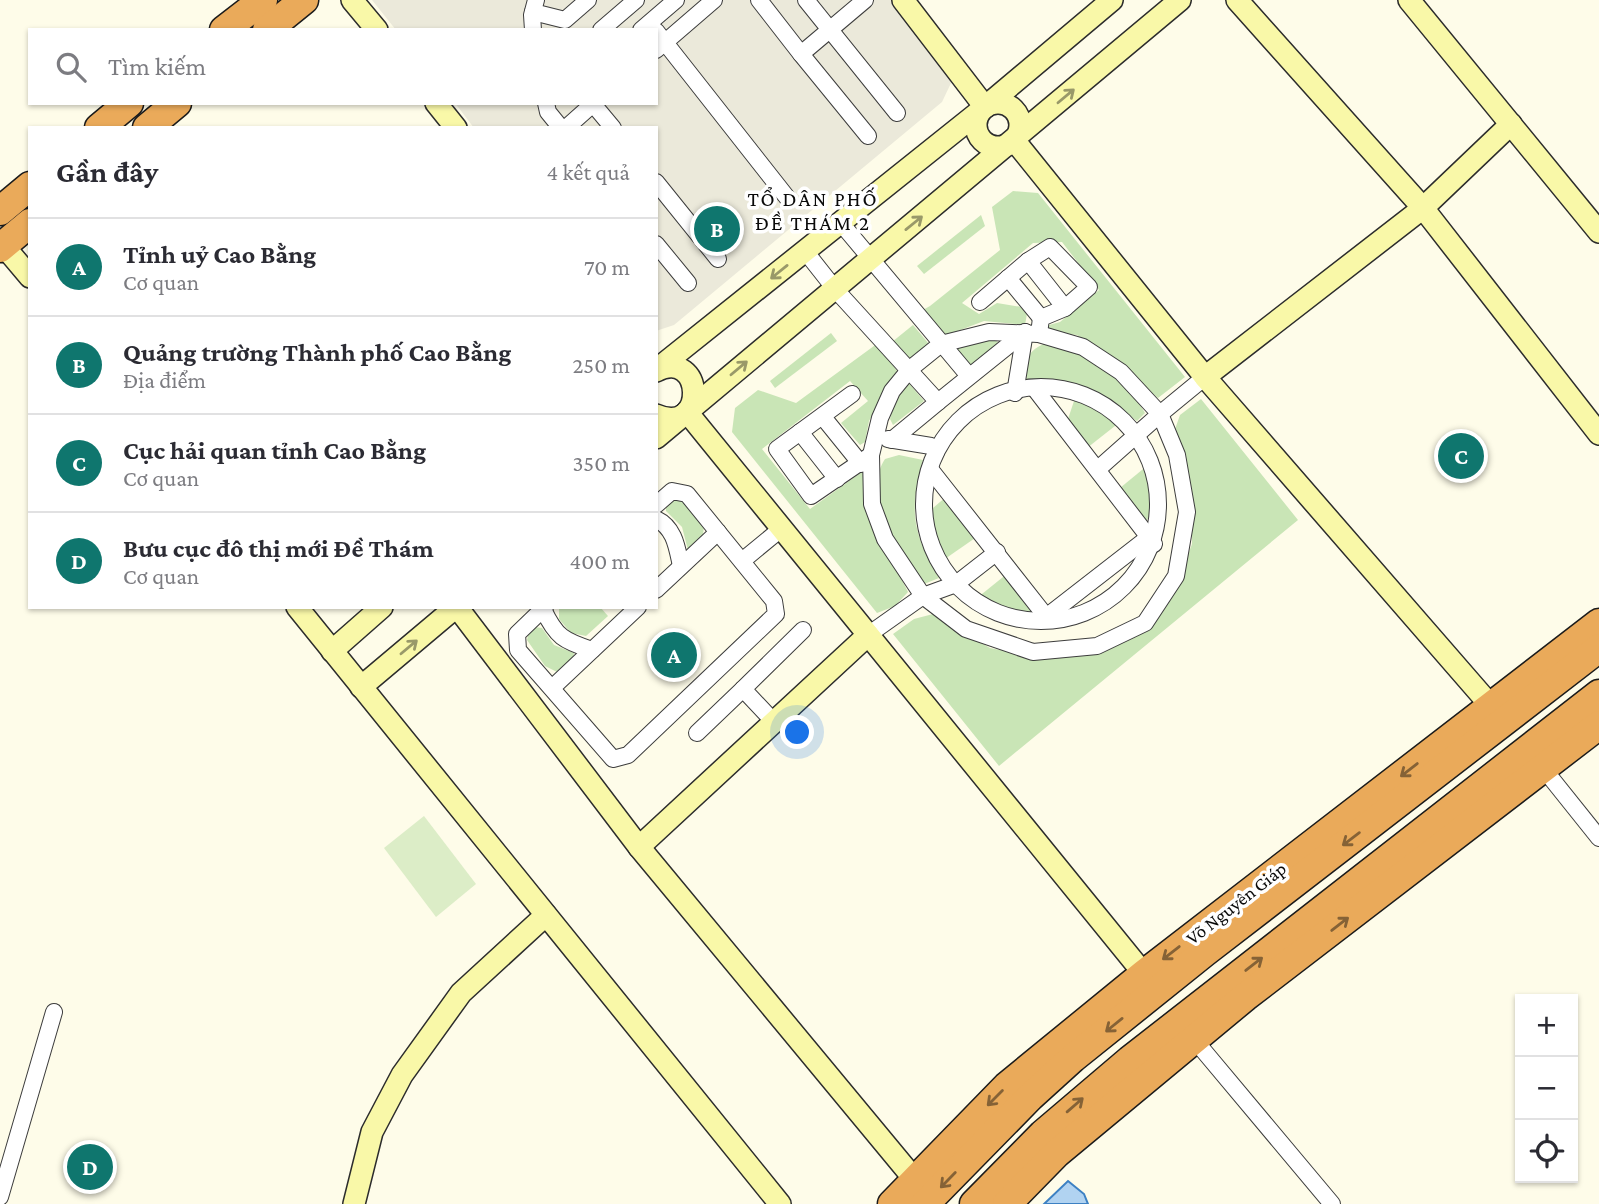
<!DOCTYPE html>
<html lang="vi">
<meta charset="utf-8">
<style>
:root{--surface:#fff;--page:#f2f2f3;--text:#2b2b33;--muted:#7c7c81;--line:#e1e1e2;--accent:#0f766e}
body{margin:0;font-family:"Crimson Pro",serif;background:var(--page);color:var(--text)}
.controls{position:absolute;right:21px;bottom:21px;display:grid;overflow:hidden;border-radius:0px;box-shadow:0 2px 5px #0004}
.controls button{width:63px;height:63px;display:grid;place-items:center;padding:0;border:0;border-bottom:2px solid var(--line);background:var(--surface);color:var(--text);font:35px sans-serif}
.you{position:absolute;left:798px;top:733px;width:24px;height:24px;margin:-18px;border:5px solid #fff;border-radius:50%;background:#1a73e8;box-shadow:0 0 0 10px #1a73e833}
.badge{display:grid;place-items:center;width:46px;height:46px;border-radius:50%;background:var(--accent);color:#fff;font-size:23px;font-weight:700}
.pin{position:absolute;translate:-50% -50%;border:4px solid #fff;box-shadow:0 2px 7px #0006}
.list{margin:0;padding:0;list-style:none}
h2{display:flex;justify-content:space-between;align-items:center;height:91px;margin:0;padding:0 28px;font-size:30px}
h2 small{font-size:23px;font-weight:400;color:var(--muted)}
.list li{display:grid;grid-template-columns:46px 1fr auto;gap:21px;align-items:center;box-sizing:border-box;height:98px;padding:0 28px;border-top:2px solid var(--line)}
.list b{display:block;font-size:26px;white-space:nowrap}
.list p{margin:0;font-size:23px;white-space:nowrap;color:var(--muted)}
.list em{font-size:23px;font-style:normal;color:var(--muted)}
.icon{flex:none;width:38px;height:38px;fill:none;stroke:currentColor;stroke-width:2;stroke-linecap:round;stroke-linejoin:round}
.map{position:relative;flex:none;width:1599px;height:1204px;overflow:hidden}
.search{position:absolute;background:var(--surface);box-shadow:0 2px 5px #0004;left:28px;top:28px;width:630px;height:77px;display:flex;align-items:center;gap:18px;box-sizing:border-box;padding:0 24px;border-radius:0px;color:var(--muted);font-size:26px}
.panel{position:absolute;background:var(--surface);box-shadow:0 2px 5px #0004;left:28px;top:126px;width:630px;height:483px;border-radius:0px}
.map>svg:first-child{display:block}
.green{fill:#c9e5b6}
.pitch{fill:#dcedc7}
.plaza{fill:#ebe9da}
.water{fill:#b1d3f1;stroke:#3d81c3;stroke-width:2}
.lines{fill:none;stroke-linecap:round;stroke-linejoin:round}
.street-casing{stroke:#3d3d3d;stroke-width:18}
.secondary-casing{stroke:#2c2c2c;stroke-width:24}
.highway-casing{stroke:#1b1b1b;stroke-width:31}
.street{stroke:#fff;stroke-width:16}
.secondary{stroke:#f9f8a8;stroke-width:21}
.highway{stroke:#eaaa5a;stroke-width:28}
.oneway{stroke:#999969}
.oneway2{stroke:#856236}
.labels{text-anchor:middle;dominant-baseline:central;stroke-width:7;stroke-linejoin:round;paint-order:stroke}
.street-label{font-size:19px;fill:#0a0a0a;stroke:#fff}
.neighbourhood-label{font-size:21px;letter-spacing:2px;fill:#0a0a0a;stroke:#fff}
</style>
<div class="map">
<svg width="1599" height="1204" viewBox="0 0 1599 1204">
<rect width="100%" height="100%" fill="#fefce9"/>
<!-- green -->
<g class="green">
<path d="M1013,191L1038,193L1185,377L1158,398L1129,373L1077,335L1048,332L1049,325L1060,322L1099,290L1062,242L1033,243L962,303L979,314L997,303L1028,308L1025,325L984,321L942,337L921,311L930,306L1000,250L992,207Z"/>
<path d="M981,215L985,226L924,274L917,266Z"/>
<path d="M913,325L929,344L909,361L892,342Z"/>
<path d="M831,333L837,341L775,388L770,381Z"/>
<path d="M993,337L999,344L971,367L954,346Z"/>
<path d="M1052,341C1086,357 1126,378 1145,413L1137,421C1096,391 1079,378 1027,382C1024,357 1028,349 1052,341Z"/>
<path d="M878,343L897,371L869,421L865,442L860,445L841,423L868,401L850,381L762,449L810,509L863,471L869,515L908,592L895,606L877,613L732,432L735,408L758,390L796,403Z"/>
<path d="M907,381L924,401L893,425L890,419L895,397Z"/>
<path d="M1075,398L1103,406L1120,422L1087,448L1067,422Z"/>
<path d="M1201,399L1298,520L999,766L893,634L914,619L933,614L990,648L1045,659L1090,652L1128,640L1156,620L1177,584L1192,544V515L1174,432L1180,415Z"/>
<path d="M899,455L923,460C909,511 912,532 939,578L924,584C901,556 861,494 885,459Z"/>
<path d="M1148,465L1153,485V512L1146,521L1120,488Z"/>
<path d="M947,496L978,536L942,561L930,537L926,514Z"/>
<path d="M677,499L686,502L704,526L703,535L688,550L682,527L666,511V504Z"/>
<path d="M1008,573L1034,610L1026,615L998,609L977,598Z"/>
<path d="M559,607H600L608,616L586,636L571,633L559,619Z"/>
<path d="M535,627L542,628L554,645L574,653L573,661L557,672L545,666L527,640L529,631Z"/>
</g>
<!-- pitch -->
<path class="pitch" d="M424,816L476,884L436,917L384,848Z"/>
<!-- plaza -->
<path class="plaza" d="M372,0H894L943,61L951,83L942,102L674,325L656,331V128H474L455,103H656V30H396Z"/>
<!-- water -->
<path class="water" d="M1068,1181L1084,1194L1088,1204H1044Z"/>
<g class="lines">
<!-- street casing -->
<g class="street-casing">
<g id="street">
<path d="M759,0L801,54"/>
<path d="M806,0L897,113"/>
<path d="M865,0L801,54L868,136"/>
<path d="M533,12L565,20L588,0"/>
<path d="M533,30L532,15L536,0"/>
<path d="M601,30L636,0"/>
<path d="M641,30L676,0"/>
<path d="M656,31L789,200"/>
<path d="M656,50L714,0"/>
<path d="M546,103L548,112L561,128"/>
<path d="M593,104L613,128"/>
<path d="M566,128L594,103"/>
<path d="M656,182L718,259"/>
<path d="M840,222L969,376"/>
<path d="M656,244L688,283"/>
<path d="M805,251L835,289L938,402L892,440"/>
<path d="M1028,261L1065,308"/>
<path d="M1008,278L1041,318"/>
<path d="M980,302L1028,261L1050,247L1089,287L1065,308L1041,318L1039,334"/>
<path d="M989,332L1039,334L1083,347L1121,372L1160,414L1177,455L1187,512L1176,576L1145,623L1097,646L1033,652L966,629L923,596L885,539L872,504L871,455L880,418L892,391L910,369L941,344Z"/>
<circle cx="1041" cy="504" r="117"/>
<path d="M1035,389L1154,544"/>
<path d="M1015,393L1025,332"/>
<path d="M852,394L777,449L811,496L871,455"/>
<path d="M938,402L1025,332"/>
<path d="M823,417L861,464"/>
<path d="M800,432L837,479"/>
<path d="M888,439L931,446L936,452"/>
<path d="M930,469L1048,619"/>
<path d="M1098,469L1160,414L1205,377"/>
<path d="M656,519C675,528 677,548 681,566"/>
<path d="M742,561L782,528"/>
<path d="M656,590L718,532"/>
<path d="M545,607L517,634L518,650L613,759L628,755L776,614L774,601L687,494L672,491L656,505"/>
<path d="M543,609C556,637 564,641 592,650"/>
<path d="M1046,617L1149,537"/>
<path d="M868,635L923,596L956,584L997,552"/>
<path d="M552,688L638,607"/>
<path d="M774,722L743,689L803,630"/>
<path d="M697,733L743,689"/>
<path d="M1543,768L1599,838"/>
<path d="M1195,1038L1203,1050L1332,1204"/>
<path d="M0,1197L54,1012"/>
</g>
</g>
<!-- secondary casing -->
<g class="secondary-casing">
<g id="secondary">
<path d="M352,0L377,30"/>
<path d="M903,0L985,107"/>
<path d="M1237,0L1423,208L1599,434"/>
<path d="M1409,0L1599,232"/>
<circle cx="998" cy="125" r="22"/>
<path d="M436,103L456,128"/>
<path d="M1014,140L1205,377L1491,706"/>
<path d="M3,245L30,277"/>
<path d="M656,370L985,107L1112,0"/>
<path d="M656,371C704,347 708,437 656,415"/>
<path d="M1205,377L1423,208L1511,124"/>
<path d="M687,412L1144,974"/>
<path d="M656,438L1180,0"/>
<path d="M297,607L780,1204"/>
<path d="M457,607L639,847L915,1180"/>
<path d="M332,651L382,607"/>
<path d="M361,687L456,607"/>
<path d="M639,847L868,635"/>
<path d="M354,1204L372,1132L402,1075L461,993L546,915"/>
</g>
</g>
<!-- highway casing -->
<g class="highway-casing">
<g id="highway">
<path d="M224,30L263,0"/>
<path d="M267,30L304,0"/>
<path d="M99,128L129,103"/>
<path d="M147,128L177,103"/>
<path d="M0,211L30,186"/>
<path d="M0,248L30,223"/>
<path d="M892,1204L1007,1086L1144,974L1599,623"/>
<path d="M925,1204L1030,1097L1073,1058L1205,952L1599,648"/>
<path d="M974,1204L1043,1134L1130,1060L1599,694"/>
<path d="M1007,1204L1057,1153L1245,997L1599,725"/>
</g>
</g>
<!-- street -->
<use href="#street" class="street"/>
<!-- secondary -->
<use href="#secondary" class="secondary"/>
<!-- highway -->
<use href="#highway" class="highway"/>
</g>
<!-- one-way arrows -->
<defs><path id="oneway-shaft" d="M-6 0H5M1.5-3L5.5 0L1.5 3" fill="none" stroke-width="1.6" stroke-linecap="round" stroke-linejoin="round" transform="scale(1.75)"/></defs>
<g class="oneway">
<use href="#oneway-shaft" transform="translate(1066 96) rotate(-40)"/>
<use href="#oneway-shaft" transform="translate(914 223) rotate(-39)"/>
<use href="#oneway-shaft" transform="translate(779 272) rotate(141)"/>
<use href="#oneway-shaft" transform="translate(739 368) rotate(-40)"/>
<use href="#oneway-shaft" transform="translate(409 647) rotate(-40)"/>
</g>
<g class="oneway2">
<use href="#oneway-shaft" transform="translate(1409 770) rotate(142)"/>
<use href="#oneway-shaft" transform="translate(1351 839) rotate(143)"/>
<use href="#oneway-shaft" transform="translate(1340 924) rotate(-38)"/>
<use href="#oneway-shaft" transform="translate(1171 953) rotate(142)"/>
<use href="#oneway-shaft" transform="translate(1254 964) rotate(-38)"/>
<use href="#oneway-shaft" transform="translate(1114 1025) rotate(141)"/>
<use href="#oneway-shaft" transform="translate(995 1098) rotate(135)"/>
<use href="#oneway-shaft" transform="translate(1075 1105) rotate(-41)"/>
<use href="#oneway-shaft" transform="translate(948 1180) rotate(134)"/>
</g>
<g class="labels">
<!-- street labels -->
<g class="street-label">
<text transform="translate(1236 903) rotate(-38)">Võ Nguyên Giáp</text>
</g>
<!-- neighbourhood labels -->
<g class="neighbourhood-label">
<text x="813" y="199">TỔ DÂN PHỐ<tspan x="813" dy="24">ĐỀ THÁM 2</tspan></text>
</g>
</g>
</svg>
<div class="controls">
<button>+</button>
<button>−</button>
<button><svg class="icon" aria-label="locate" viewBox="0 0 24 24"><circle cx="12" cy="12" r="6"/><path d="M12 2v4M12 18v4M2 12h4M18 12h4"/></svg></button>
</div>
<div class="you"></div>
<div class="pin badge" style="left:674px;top:655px">A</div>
<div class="pin badge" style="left:717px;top:229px">B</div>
<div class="pin badge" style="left:1461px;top:456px">C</div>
<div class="pin badge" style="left:90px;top:1167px">D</div>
<div class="search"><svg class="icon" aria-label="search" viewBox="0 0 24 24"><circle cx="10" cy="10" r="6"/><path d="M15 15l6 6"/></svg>Tìm kiếm</div>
<section class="panel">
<h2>Gần đây<small>4 kết quả</small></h2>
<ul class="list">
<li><span class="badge">A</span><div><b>Tỉnh uỷ Cao Bằng</b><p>Cơ quan</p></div><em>70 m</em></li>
<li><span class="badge">B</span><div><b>Quảng trường Thành phố Cao Bằng</b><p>Địa điểm</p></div><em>250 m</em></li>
<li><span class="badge">C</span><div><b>Cục hải quan tỉnh Cao Bằng</b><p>Cơ quan</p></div><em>350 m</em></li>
<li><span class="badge">D</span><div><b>Bưu cục đô thị mới Đề Thám</b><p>Cơ quan</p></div><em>400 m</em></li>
</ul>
</section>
</div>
